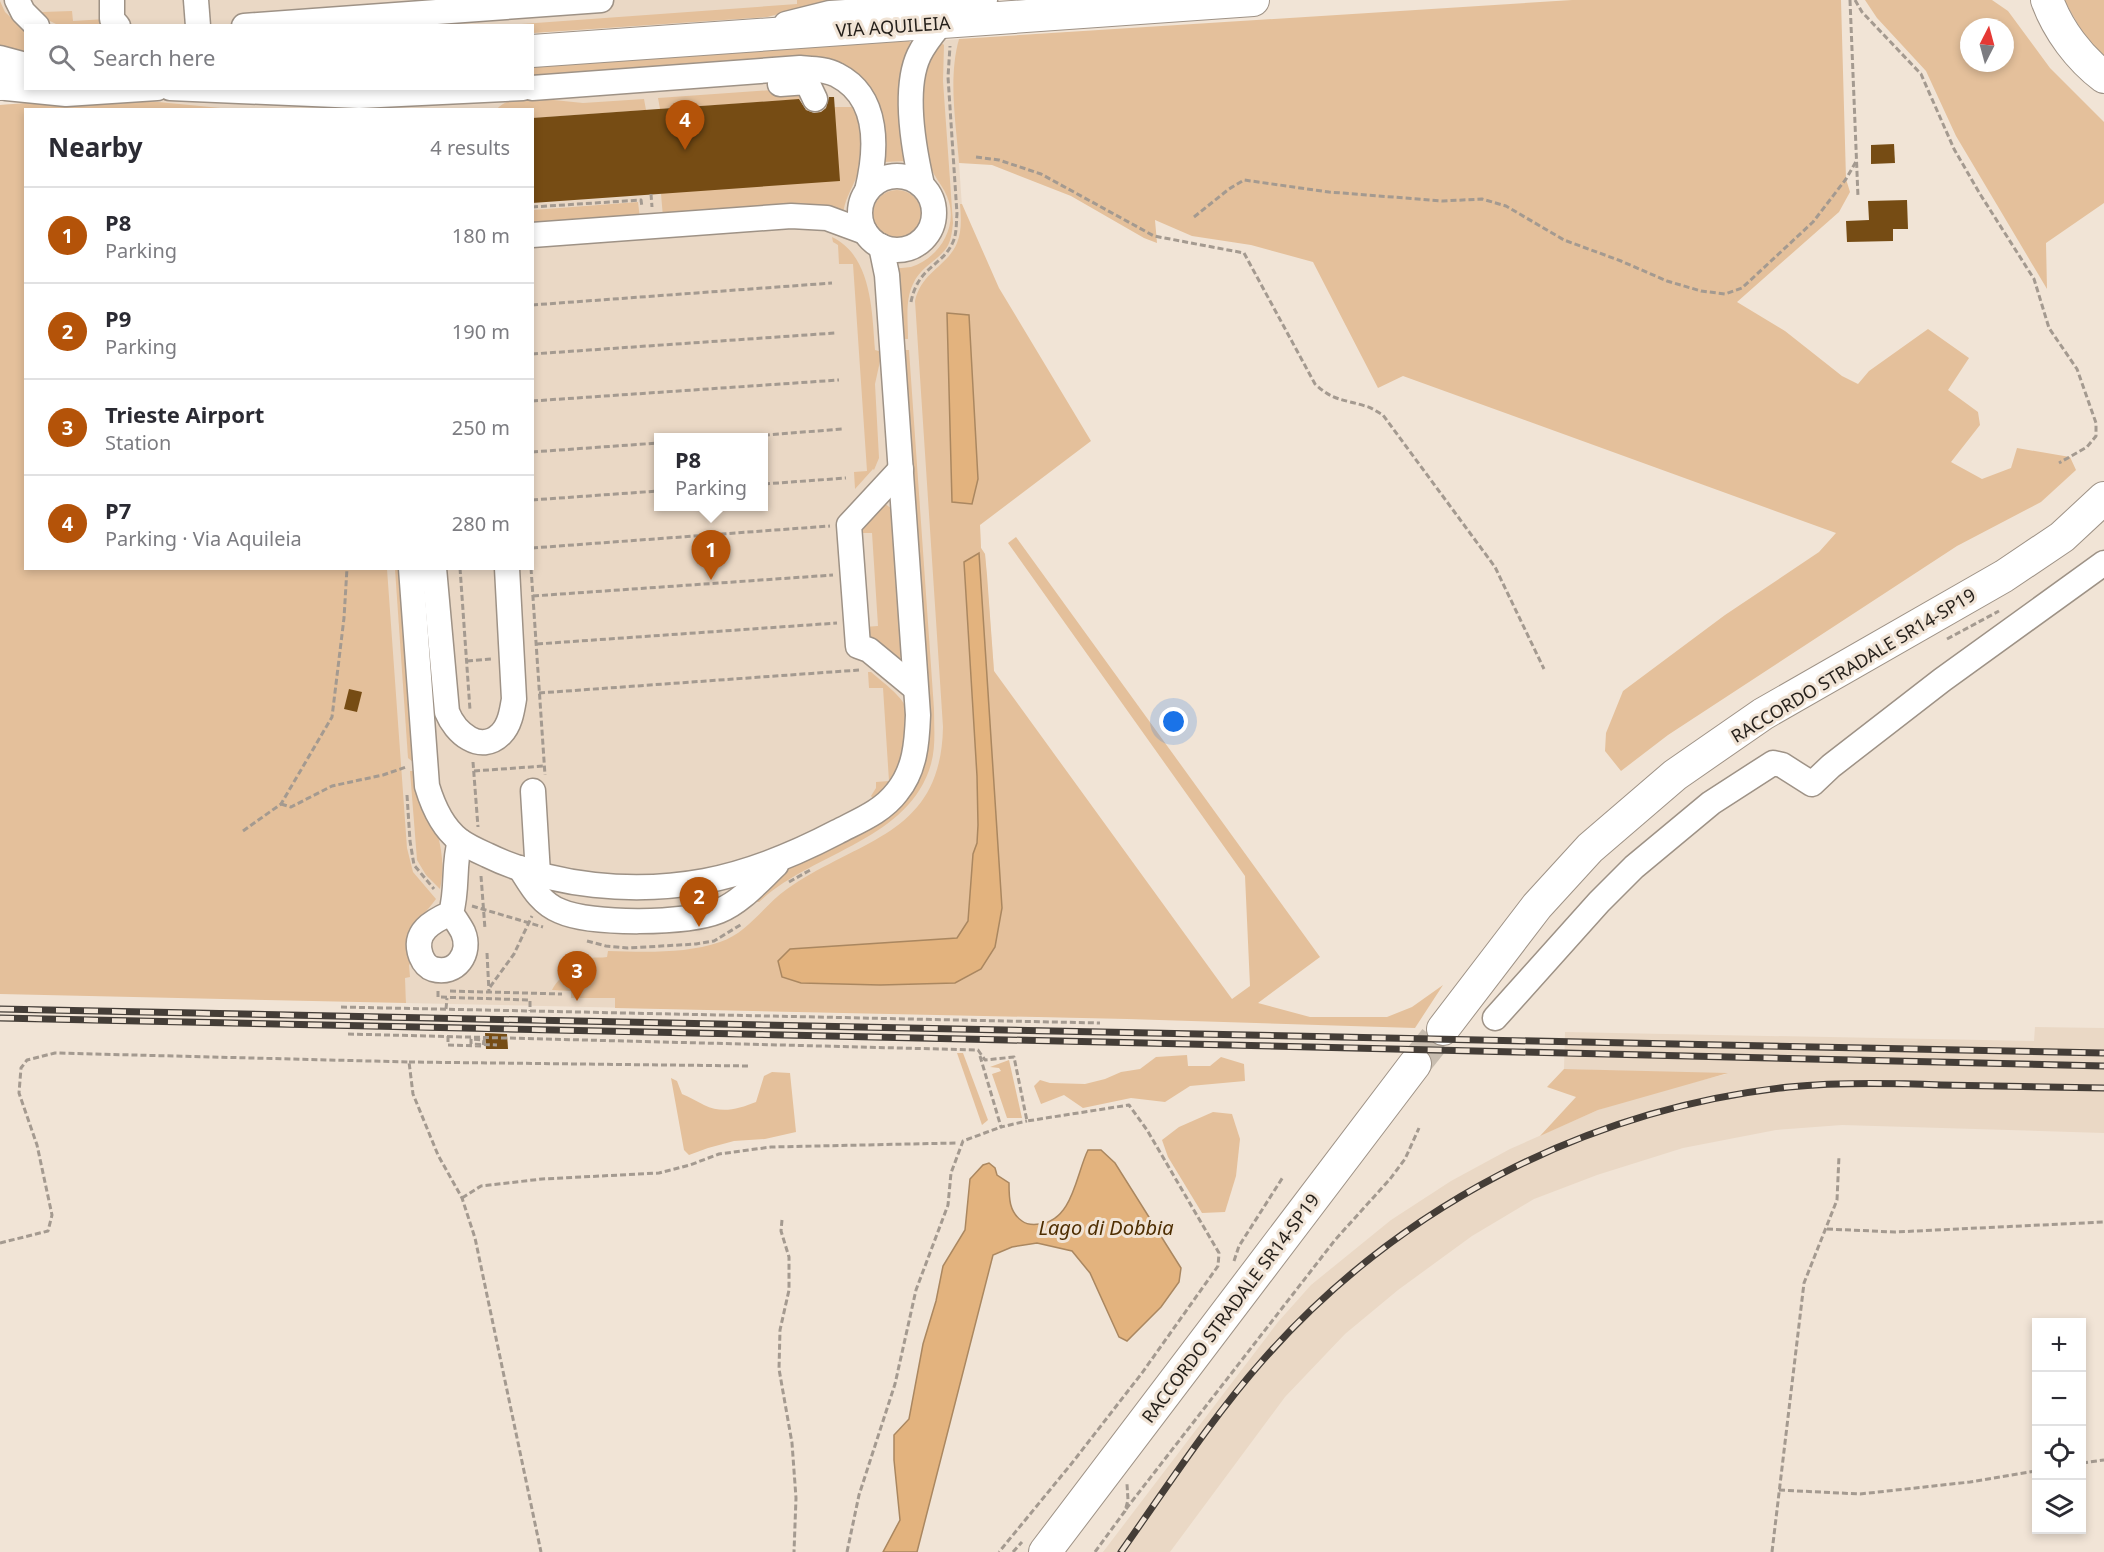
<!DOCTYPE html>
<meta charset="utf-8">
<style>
:root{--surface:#fff;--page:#f2f2f3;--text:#2b2b33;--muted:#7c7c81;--line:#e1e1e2;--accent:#b45309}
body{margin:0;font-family:"Noto Sans",sans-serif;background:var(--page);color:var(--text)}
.controls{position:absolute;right:18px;bottom:18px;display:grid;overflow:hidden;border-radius:0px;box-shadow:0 3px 9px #0003}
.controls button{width:54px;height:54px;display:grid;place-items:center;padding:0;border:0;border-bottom:2px solid var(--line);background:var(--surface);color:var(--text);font:30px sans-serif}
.compass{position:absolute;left:1960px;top:18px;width:54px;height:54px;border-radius:50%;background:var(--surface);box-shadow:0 3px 9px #0003;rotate:6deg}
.you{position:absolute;left:1174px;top:722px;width:21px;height:21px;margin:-15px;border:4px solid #fff;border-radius:50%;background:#1a73e8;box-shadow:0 0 0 9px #1a73e833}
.badge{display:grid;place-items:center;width:39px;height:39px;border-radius:50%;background:var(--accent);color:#fff;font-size:20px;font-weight:700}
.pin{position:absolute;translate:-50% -50px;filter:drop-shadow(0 2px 3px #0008)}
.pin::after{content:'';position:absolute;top:32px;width:21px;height:18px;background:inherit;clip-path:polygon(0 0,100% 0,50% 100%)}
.popup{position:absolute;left:654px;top:433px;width:114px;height:78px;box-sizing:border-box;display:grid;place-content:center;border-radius:0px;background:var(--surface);filter:drop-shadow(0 2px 4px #0005);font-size:20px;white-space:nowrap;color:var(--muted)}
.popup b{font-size:22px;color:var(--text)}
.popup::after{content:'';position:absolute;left:50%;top:100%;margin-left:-12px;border:12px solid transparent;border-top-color:var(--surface)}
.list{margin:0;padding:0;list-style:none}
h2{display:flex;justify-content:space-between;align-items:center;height:78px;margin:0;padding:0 24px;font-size:26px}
h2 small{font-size:20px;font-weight:400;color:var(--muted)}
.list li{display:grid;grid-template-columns:39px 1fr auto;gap:18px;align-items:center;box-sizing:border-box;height:96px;padding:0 24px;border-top:2px solid var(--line)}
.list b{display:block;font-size:22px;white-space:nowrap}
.list p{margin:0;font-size:20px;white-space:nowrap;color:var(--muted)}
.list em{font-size:20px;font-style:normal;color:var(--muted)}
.icon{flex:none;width:33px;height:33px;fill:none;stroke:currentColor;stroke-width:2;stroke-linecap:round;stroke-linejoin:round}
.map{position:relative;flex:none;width:2104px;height:1552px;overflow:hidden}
.search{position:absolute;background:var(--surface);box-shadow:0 3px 9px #0003;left:24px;top:24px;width:510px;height:66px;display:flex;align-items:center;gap:15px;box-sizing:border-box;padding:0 21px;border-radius:0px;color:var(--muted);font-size:22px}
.panel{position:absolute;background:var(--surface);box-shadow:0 3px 9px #0003;left:24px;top:108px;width:510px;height:462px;border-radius:0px}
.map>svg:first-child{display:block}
.built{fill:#ead8c5;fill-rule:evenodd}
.green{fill:#e4c09b;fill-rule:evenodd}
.water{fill:#e3b37e;stroke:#aa8760;stroke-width:1.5}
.building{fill:#764c14}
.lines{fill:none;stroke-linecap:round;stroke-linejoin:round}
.major-tunnel{stroke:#c8bdb0;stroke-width:32;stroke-dasharray:32 16;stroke-linecap:butt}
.minor-casing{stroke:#9e9286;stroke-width:27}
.major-casing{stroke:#9e9286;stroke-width:34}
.path{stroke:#a49a90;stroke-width:3;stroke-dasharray:6 3;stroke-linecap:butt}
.minor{stroke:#fff;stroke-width:24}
.major{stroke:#fff;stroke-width:32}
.rail-casing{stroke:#443d37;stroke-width:7}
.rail{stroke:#f1e4d6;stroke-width:4.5;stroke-dasharray:14;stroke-linecap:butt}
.labels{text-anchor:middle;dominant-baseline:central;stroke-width:6;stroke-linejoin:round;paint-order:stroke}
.street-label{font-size:18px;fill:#241f1a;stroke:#f1e4d6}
.water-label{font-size:20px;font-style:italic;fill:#4d2d01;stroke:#f1e4d6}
</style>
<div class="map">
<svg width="2104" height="1552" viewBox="0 0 2104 1552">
<rect width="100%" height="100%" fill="#f1e4d6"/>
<!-- built -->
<g class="built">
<path d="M0,0H935L767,17L533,33L532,26H26L25,61L0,62Z"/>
<path d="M959,39L956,56L954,88L969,311L981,548L985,554L994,671L1103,1018L406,1003L378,569L532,568V110H50L0,105L106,97L532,88L909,41L911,43ZM658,438H764V506H658Z"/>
<path d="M2035,1027L2104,1028V1133L1842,1125L1776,1130L1683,1148L1597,1175L1534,1199L1472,1236L1398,1290L1345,1334L1285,1397L1170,1552H1103L1278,1322L1311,1285L1391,1220L1451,1181L1510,1149L1598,1110L1640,1096L1726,1074L1564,1069L1565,1032L2034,1041Z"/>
</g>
<!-- green -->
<g class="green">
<path d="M797,0H833L767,17L533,33L532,26H496L797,4Z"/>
<path d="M1572,0H1841L1846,179L1850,192L1839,212L1737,302L1785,331L1842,376L1858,384L1869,371L1928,329L1969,358L1948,390L1978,412L1980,425L1951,462L1982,479L2011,468L2017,448L2070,457L2076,470L2041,502L1957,546L1668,735L1621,771L1605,751L1606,733L1623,691L1725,615L1819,552L1836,533L1403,376L1378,388L1313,262L1251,245L1192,236L1155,220L1157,243L1144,238L1071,196L992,165L959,163C956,123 948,78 959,39Z"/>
<path d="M1865,0H1992L2008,11L2050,68L2104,122V203L2046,243L2047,289L1956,136L1926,71L1877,18ZM1969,27H2005V63H1969Z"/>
<path d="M2064,0H2104V59L2092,49Z"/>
<path d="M0,1L5,12L25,31V53L0,46Z"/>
<path d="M31,2L42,12L72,11L73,21L106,19V25L56,24L36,14Z"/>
<path d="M909,41L911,43L905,61L907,161L884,162L849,71L533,77V66Z"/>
<path d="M941,42L944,45L943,81L953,223C952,232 951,243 945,250C935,262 920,268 913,284C905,300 908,321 908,339H902L893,268C898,268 905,268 911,267C937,259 957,230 949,202C945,186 930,174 927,157C923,139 921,81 925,65C928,55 934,48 941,42Z"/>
<path d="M786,89L800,92L804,99L660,109L658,98Z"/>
<path d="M106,97L231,109L26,110V568L387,569L407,848L413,872L436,899C421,920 398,934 411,963L409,965L410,977L405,978L406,1003L0,994V105Z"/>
<path d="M534,98L583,103L644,99L646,110L533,118L532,110H496C506,98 520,100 534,98Z"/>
<path d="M835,107H853C865,124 865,157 857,176C851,191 844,200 843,216L533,229V210L638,202L640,219L663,217L661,194Z"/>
<circle cx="897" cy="214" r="24"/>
<path d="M960,204H962L999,288L1091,441L980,525L981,548L985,554L987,575L994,671L1232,999L1250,986L1245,876L1008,543L1016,537L1320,957L1258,1003L1310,1017H1387L1412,1007L1443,985L1415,1028L1127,1019L615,1008V998H571V991L552,990C558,978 578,961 591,958C595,957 602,958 607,957L608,951C644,952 685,954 720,942C748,933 764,905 787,889C860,838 941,836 943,727L915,301C922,271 947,267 957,243C962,231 961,217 960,204ZM947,313L969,316L978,479L972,504L952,502ZM964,563L1002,908L995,947L955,983L880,985L801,983L778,961L790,949L957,938L968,921L973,854L977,843L978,825L977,776Z"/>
<path d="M832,237C872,256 872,312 875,350L882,352L875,384L879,458L874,470L873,469L855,489L854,472L867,471L853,264H839L838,245L833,242Z"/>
<path d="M903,350H909L934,709C934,727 936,746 931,764C909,841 812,852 759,902L747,901L780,873L826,850L921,772L926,757L928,731Z"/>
<path d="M884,503L892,509L891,515L902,656L898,660L873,638L872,639L867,634L864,627L878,626L872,533H858L860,525Z"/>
<path d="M395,569H400L413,762L408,758Z"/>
<path d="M868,672H871C880,680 899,694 904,704C908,711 907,720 907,727C906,762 899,775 874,800L871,796L876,788V782L889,781L883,688H869Z"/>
<path d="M410,771H415C428,808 450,849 440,889L426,875L417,860Z"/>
<path d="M957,1053H963L988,1120L982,1125Z"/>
<path d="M1187,1055L1188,1066H1210L1221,1057L1244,1064L1245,1081L1190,1086L1165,1102L1131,1098L1083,1108L1064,1095L1041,1104L1034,1086L1040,1080L1050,1083L1085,1084L1105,1079L1121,1072L1140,1069L1156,1057Z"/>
<path d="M1009,1060L1022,1118H1007L992,1074L1001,1071L999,1068L990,1067Z"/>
<path d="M1564,1069L1728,1073L1598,1110L1540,1136L1576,1097L1547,1087Z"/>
<path d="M772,1072L790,1073L796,1132L765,1139L734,1141L708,1148L689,1155L684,1150L671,1078L677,1081L682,1094C690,1097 696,1101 704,1105C722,1114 738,1109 756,1102L764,1076Z"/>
<path d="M1213,1112L1232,1114L1240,1139L1236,1176L1225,1212L1202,1213L1168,1157L1162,1140L1179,1127Z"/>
</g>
<!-- water -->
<g class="water">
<path d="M947,313L969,315L978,479L972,504L952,502Z"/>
<path d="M979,553L1002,908L995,947L981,969L955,983L880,985L801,983L782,977L778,961L790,949L957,938L968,921L973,854L977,843L978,825L977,776L964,562Z"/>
<path d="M1088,1150H1101L1115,1163L1181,1268L1179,1282L1161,1307L1127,1341L1119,1337L1090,1273L1072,1251L1037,1243L1012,1247L993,1255L917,1552H883L900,1520L894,1460V1435L909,1419L923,1344L936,1301L943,1266L965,1230L970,1179L983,1165L989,1163L995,1168L997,1175L1009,1183C1009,1198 1009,1212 1022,1221C1027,1225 1033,1225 1040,1224C1073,1220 1076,1174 1088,1150Z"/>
</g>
<!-- building -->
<g class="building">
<path d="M829,97H834L840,181L532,203V118L799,99L806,110L814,113L821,112L826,108Z"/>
<path d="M1894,144L1895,163L1871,164V145Z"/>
<path d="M1907,200L1908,229H1893V241L1847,242L1846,221L1869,220L1868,201Z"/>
<path d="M349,689L362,692L357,712L344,709Z"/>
<path d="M485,1033L507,1034L508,1049H486Z"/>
</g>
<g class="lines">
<!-- major-tunnel -->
<path class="major-tunnel" d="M1415,1064L1443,1029"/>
<!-- minor casing -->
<g class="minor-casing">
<g id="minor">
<path d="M17,0L23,12L37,26"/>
<path d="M112,0V19L118,26"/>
<path d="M196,0L198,26"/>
<path d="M786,24L830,13L970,4L985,0"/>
<path d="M244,26L601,0"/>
<path d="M0,58L26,65"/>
<path d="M780,84L807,82L815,99"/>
<path d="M6,88L66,94L157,88"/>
<path d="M170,88L359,96L523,88"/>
<path d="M532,88L800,68C812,69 826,69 837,75C880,97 877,150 867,191"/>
<circle cx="897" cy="213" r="37"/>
<path d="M922,185C914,150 903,89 919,55C925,42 934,32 943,21"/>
<path d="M532,235L791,216L827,218L865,232"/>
<path d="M901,469L849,525L858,646L869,650L915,688"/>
<path d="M411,568L427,786C433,806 442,827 459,840C467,846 478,851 487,855C553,887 634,894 705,881C752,872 795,854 837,832C858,821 882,812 897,792C915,770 917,743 918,715L887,275L881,246"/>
<path d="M434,568L447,712C455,732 480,755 501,734C510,725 512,711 514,699L507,568"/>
<path d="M533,791L538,874"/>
<path d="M520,868C531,885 540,903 560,911C591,925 687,924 719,911C741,902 759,881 776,865"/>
<path d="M451,913C455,919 460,926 463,932C472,953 456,976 433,969C427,967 423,961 421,956C412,932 433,921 451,913C458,889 453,864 460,841"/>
<path d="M1495,1018L1599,902L1634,867L1711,803L1773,763L1782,765L1812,784L1831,766L1942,680L2104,563"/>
</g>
</g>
<!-- major casing -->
<g class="major-casing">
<g id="major">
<path d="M2047,0C2058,30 2079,58 2104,77"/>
<path d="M532,51C773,36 1013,17 1253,0"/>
<path d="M0,84L26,83"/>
<path d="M1443,1029L1537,906L1590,848L1675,775L1763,714L2004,576L2062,537L2104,498"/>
<path d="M1045,1552L1415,1064"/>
</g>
</g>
<!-- path -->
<g class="path">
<path d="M1850,0L1858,197"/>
<path d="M1855,0L1862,12L1921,74L1954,149L1980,194L2034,279L2049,328L2077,369L2096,423V436L2087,447L2059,463"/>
<path d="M976,157L999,160L1041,174L1154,236L1244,253L1315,384C1333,401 1343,399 1365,406C1371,407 1377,412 1383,415L1495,567L1544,669"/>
<path d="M651,194L652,207"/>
<path d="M532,207L641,200L642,207"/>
<path d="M1194,217L1229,189L1244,180L1329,192L1443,201L1482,199L1506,206L1564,240L1621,261L1667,281L1701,291L1725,294L1742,288L1813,222L1846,179L1857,160"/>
<path d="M911,302C918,266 942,267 953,242C957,233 956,223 957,214L948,77L950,46"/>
<path d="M532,305L832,283"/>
<path d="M532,354L835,333"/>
<path d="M532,401L839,380"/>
<path d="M728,438L842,429"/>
<path d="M532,452L658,443"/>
<path d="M764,484L846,478"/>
<path d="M532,500L658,491"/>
<path d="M532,548L830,526"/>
<path d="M460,568L470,710"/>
<path d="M531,568L545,775"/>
<path d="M533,596L833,575"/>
<path d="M1947,639L1999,611"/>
<path d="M537,644L837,623"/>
<path d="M467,661L491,659"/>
<path d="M539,693L859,670"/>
<path d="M473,762L478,827"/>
<path d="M474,771L544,766"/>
<path d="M407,795L410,841L414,865L434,889"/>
<path d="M281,804L291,807L332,786L383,775L406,767"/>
<path d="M243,831L281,804L332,717L344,618L347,568"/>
<path d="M481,876L485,929"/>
<path d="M789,882L812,869"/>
<path d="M472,906L543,927"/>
<path d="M587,941L606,946L628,948L696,944L714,941L742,924"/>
<path d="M487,953L489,992"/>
<path d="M490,987L514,954L532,916"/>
<path d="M438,991V997L530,1000V1011"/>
<path d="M450,991L562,994"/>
<path d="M341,1007L1100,1023"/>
<path d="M446,1009L447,998"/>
<path d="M348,1034L978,1050L985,1060L1014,1057L1027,1121L1129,1105L1147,1130L1219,1253L1218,1266L1142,1373L1072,1463L999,1552"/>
<path d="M448,1036V1045L483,1046L484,1040L471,1039V1044L497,1045"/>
<path d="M980,1056L1001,1127L1027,1121"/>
<path d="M409,1062L751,1066"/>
<path d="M462,1198L481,1186L542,1179L659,1173L690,1165L719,1154L771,1147L956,1143"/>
<path d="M782,1220L781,1231L789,1257V1290L780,1330L779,1369L792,1443L796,1498L794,1552"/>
<path d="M1827,1229L1895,1232L2104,1222"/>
<path d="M0,1243L48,1231L52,1215L37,1145L19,1093L21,1068L27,1060L55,1053L409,1062L413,1094L438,1155L462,1198L475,1238L541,1552"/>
<path d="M1234,1261L1239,1246L1283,1177"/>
<path d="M2082,1463L2104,1460"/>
<path d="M1779,1490L1860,1494L1970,1482L2036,1471"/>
<path d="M1126,1509L1335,1240L1390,1179L1405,1159L1419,1128"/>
<path d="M847,1552L859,1495L895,1384L916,1290L948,1205L951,1173L963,1141L1001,1127"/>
<path d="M1013,1552L1022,1542"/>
<path d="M1095,1552L1125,1511L1128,1500L1127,1484"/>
<path d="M1772,1552L1804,1283L1837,1200L1839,1156"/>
</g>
<!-- minor -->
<use href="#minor" class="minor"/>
<!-- major -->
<use href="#major" class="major"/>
<!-- rail casing -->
<g class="rail-casing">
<g id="rail">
<path d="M0,1009L2104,1053"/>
<path d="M0,1018L1103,1042L2104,1066"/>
<path d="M1121,1552C1167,1487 1211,1419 1263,1360C1398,1207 1586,1109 1789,1087C1840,1082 1890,1083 1941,1085C1995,1086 2050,1087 2104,1088"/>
</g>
</g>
<!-- rail -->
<use href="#rail" class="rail"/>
</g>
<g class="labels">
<!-- street labels -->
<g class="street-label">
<text transform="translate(893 26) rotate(-4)">VIA AQUILEIA</text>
<text transform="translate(1853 665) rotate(-31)">RACCORDO STRADALE SR14-SP19</text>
<text transform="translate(1230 1308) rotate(-53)">RACCORDO STRADALE SR14-SP19</text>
</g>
<!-- water labels -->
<g class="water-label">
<text x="1106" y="1227">Lago di Dobbia</text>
</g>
</g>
</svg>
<div class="controls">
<button>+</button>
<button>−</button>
<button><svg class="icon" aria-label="locate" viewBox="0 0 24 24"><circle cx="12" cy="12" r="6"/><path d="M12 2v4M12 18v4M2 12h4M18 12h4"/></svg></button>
<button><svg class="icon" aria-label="layers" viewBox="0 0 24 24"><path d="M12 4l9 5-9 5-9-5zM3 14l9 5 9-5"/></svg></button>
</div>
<svg class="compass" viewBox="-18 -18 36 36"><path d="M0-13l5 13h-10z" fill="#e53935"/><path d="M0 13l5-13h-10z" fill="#7c7c81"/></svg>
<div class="you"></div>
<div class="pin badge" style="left:711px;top:580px">1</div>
<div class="popup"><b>P8</b>Parking</div>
<div class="pin badge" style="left:699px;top:927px">2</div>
<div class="pin badge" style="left:577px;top:1001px">3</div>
<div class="pin badge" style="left:685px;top:150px">4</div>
<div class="search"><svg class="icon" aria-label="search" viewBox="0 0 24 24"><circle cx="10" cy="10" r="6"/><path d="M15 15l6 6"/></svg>Search here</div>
<section class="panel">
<h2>Nearby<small>4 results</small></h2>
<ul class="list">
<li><span class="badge">1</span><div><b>P8</b><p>Parking</p></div><em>180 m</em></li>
<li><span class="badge">2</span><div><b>P9</b><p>Parking</p></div><em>190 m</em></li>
<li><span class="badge">3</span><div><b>Trieste Airport</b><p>Station</p></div><em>250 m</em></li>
<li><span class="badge">4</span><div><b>P7</b><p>Parking · Via Aquileia</p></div><em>280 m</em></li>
</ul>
</section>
</div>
